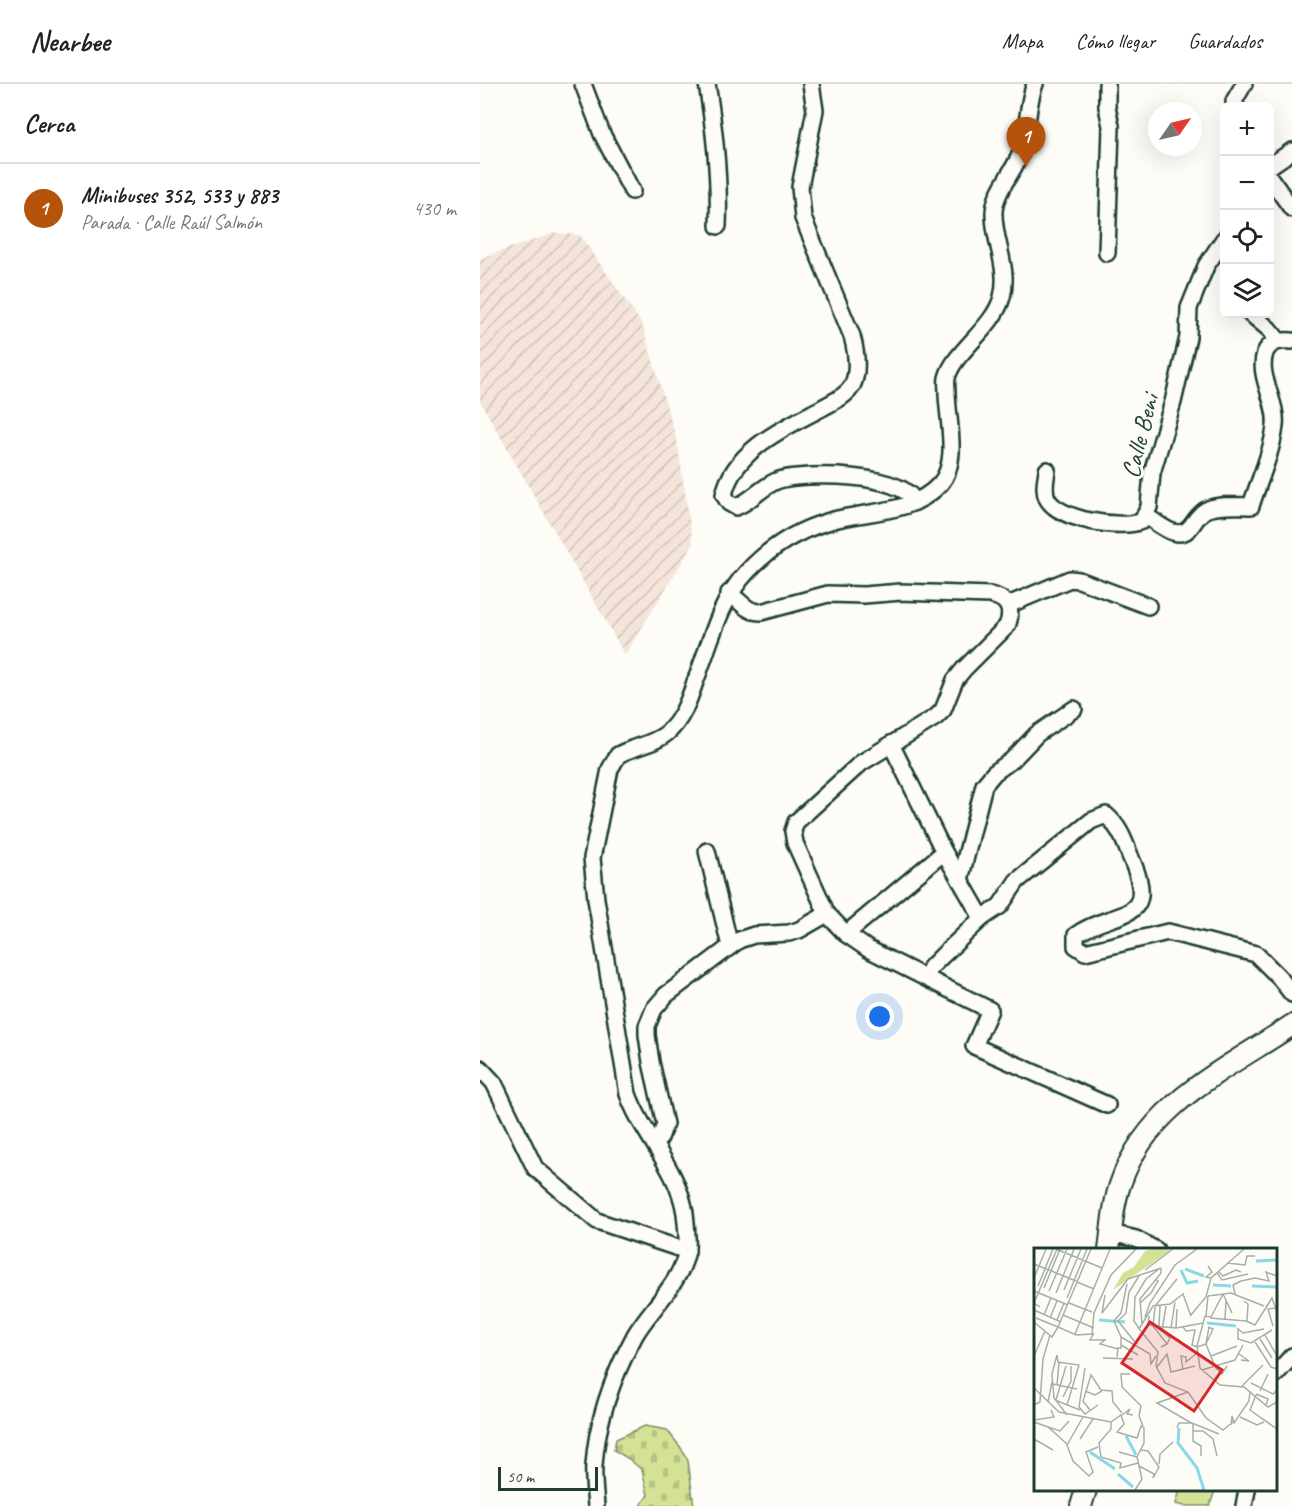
<!DOCTYPE html>
<html lang="es">
<meta charset="utf-8">
<style>
:root{--surface:#fff;--page:#f6f6f6;--text:#222;--muted:#767676;--line:#e0e0e0;--accent:#b45309}
body{margin:0;font-family:Caveat,sans-serif;background:var(--page);color:var(--text)}
.controls{position:absolute;right:18px;top:18px;display:grid;overflow:hidden;border-radius:9px;box-shadow:0 6px 24px #0002}
.controls button{width:54px;height:54px;display:grid;place-items:center;padding:0;border:0;border-bottom:2px solid var(--line);background:var(--surface);color:var(--text);font:30px sans-serif}
.compass{position:absolute;left:668px;top:18px;width:54px;height:54px;border-radius:50%;background:var(--surface);box-shadow:0 6px 24px #0002;rotate:56deg}
.scale{position:absolute;left:18px;bottom:15px;width:100px;box-sizing:border-box;padding-left:6px;border:3px solid #1f3d34;border-top:0;font-size:16px;line-height:21px;white-space:nowrap;color:#1f3d34;-webkit-text-stroke:4px #fdfcf7;paint-order:stroke}
.you{position:absolute;left:400px;top:933px;width:21px;height:21px;margin:-15px;border:4px solid #fff;border-radius:50%;background:#1a73e8;box-shadow:0 0 0 9px #1a73e833}
.badge{display:grid;place-items:center;width:39px;height:39px;border-radius:50%;background:var(--accent);color:#fff;font-size:20px;font-weight:700}
.pin{position:absolute;translate:-50% -50px;filter:drop-shadow(0 2px 3px #0008)}
.pin::after{content:'';position:absolute;top:32px;width:21px;height:18px;background:inherit;clip-path:polygon(0 0,100% 0,50% 100%)}
.list{margin:0;padding:0;list-style:none}
h2{display:flex;justify-content:space-between;align-items:center;height:78px;margin:0;padding:0 24px;font-size:26px}
h2 small{font-size:20px;font-weight:400;color:var(--muted)}
.list li{display:grid;grid-template-columns:39px 1fr auto;gap:18px;align-items:center;box-sizing:border-box;height:90px;padding:0 24px;border-top:2px solid var(--line)}
.list b{display:block;font-size:22px;white-space:nowrap}
.list p{margin:0;font-size:20px;white-space:nowrap;color:var(--muted)}
.list em{font-size:20px;font-style:normal;color:var(--muted)}
.icon{flex:none;width:33px;height:33px;fill:none;stroke:currentColor;stroke-width:2;stroke-linecap:round;stroke-linejoin:round}
.map{position:relative;flex:none;width:812px;height:1422px;overflow:hidden}
header{display:flex;align-items:center;gap:36px;box-sizing:border-box;height:84px;padding:0 30px;background:var(--surface);border-bottom:2px solid var(--line)}
header strong{font-size:28px}
nav{display:flex;gap:33px;margin-inline-start:auto;font-size:21px}
main{display:flex}
aside{flex:1;background:var(--surface)}
.map>svg:first-child{display:block}
.industrial{fill:url(#industrial-furrows)}
.cemetery{fill:url(#cemetery-stones);stroke:#7a9064;stroke-width:1.5}
.garden{fill:#d4e295;stroke:#7a9064;stroke-width:1.5}
.lines{fill:none;stroke-linecap:round;stroke-linejoin:round}
.minor-casing{stroke:#1f3d34;stroke-width:20}
.tertiary-casing{stroke:#1f3d34;stroke-width:24}
.minor{stroke:#fdfcf7;stroke-width:15}
.tertiary{stroke:#fdfcf7;stroke-width:20}
.labels{text-anchor:middle;dominant-baseline:central;stroke-width:6;stroke-linejoin:round;paint-order:stroke}
.street-label{font-size:26px;fill:#1f3d34;stroke:#fdfcf7}
.inset-river{fill:none;stroke:#88d8e5;stroke-width:3}
.inset-road{fill:none;stroke:#a4b0a9;stroke-width:1.5}
.view{fill:#d62828;fill-opacity:0.15;stroke:#d62828;stroke-width:3}
.inset-edge{fill:none;stroke:#1f3d34;stroke-width:3}
</style>
<header>
<strong>Nearbee</strong>
<nav><a>Mapa</a><a>Cómo llegar</a><a>Guardados</a></nav>
</header>
<main>
<aside>
<h2>Cerca<small></small></h2>
<ul class="list">
<li><span class="badge">1</span><div><b>Minibuses 352, 533 y 883</b><p>Parada · Calle Raúl Salmón</p></div><em>430 m</em></li>
</ul>
</aside>
<div class="map">
<svg width="812" height="1422" viewBox="0 0 812 1422">
<defs>
<pattern id="industrial-furrows" width="10" height="10" patternUnits="userSpaceOnUse" patternTransform="scale(1.5)"><rect width="10" height="10" fill="#f4e4d9"/><path d="M-1 1l2-2M0 10L10 0M9 11l2-2" fill="none" stroke="#d1c4bb"/></pattern>
<pattern id="cemetery-stones" width="16" height="16" patternUnits="userSpaceOnUse" patternTransform="scale(1.5)"><rect width="16" height="16" fill="#d4e295"/><path d="M2 7V4a2 2 0 0 1 4 0v3zM10 15v-3a2 2 0 0 1 4 0v3z" fill="#b6c381"/></pattern>
</defs>
<rect width="100%" height="100%" fill="#fdfcf7"/>
<filter id="ink" filterUnits="userSpaceOnUse"><feTurbulence type="fractalNoise" baseFrequency=".0167" numOctaves="2"/><feDisplacementMap in="SourceGraphic" scale="12" xChannelSelector="R" yChannelSelector="G"/><feConvolveMatrix kernelMatrix="1 2 1 2 8 2 1 2 1" color-interpolation-filters="sRGB"/></filter>
<g filter="url(#ink)">
<!-- industrial -->
<path class="industrial" d="M75,149L100,151L162,240L197,357L213,460L145,571L0,317V174Z"/>
<!-- cemetery -->
<path class="cemetery" d="M165,1342L187,1346L201,1364L208,1377L214,1422H160L168,1411L162,1386L149,1375L134,1366L136,1355Z"/>
<!-- garden -->
<path class="garden" d="M700,1406H735L730,1422H704L696,1420Z"/>
<g class="lines">
<!-- minor casing -->
<g class="minor-casing">
<g id="minor">
<path d="M103,0L122,50L152,107"/>
<path d="M227,0C235,48 240,93 238,142"/>
<path d="M331,0L335,26L320,103L323,134L372,252C376,267 379,288 372,302C366,313 352,318 342,324C306,343 253,366 244,411L249,419L256,423C272,417 283,401 299,396C326,388 423,389 435,418"/>
<path d="M756,22L754,17L764,0"/>
<path d="M790,82L812,67"/>
<path d="M790,94L812,125"/>
<path d="M627,169L631,42L627,23V0"/>
<path d="M771,230L789,245L798,256"/>
<path d="M567,386C566,395 563,405 567,414C577,436 642,446 662,437L669,423L672,389L693,318L708,253L709,224L726,182L744,155"/>
<path d="M665,431C679,440 699,460 712,441C716,435 722,427 728,425C741,420 758,422 771,422C779,396 792,369 795,342C798,318 777,293 785,269C790,257 801,256 812,257"/>
<path d="M249,509C261,517 266,528 281,528L348,510L384,511L421,508L510,511C527,514 534,525 527,542L484,585L475,596L463,626L456,633L381,679L316,738L313,747L315,759L347,830L366,850L388,865L510,926L494,962L627,1021"/>
<path d="M528,521L590,495L599,496L668,522"/>
<path d="M411,660L464,768L502,834"/>
<path d="M227,767L250,862"/>
<path d="M480,796L504,701L514,689L532,676L557,650L594,625"/>
<path d="M366,850L464,768"/>
<path d="M446,894L451,883L462,872L502,834L520,822L537,797L611,737L626,731C642,745 645,760 653,779C679,841 631,825 596,851V862L605,868L688,848L776,870L799,893L812,910"/>
<path d="M0,984L14,999L55,1084L117,1137L207,1167"/>
<path d="M174,1058L180,1054L185,1040L171,978L167,951V942L174,925L186,911L259,856L274,851L309,849L319,846L347,830"/>
<path d="M631,1149L656,1155L676,1166"/>
<path d="M796,1290L812,1272"/>
<path d="M116,1422C115,1409 113,1394 114,1381C117,1336 134,1290 155,1251C170,1225 203,1197 207,1165C208,1154 206,1140 205,1129C198,1084 162,1051 148,1010L116,815L112,774L130,685L138,671C154,662 173,661 187,649C202,636 209,616 215,598C230,561 239,517 267,488C290,463 318,446 350,437C387,426 432,431 460,400C480,378 467,335 467,308C467,304 466,298 467,294C473,268 514,244 522,213C530,184 513,156 514,128C515,106 535,87 542,66C549,45 546,22 555,0"/>
<path d="M764,1422L767,1406"/>
</g>
</g>
<!-- tertiary casing -->
<g class="tertiary-casing">
<g id="tertiary">
<path d="M629,1166C632,1143 633,1119 641,1098C668,1019 748,984 812,941"/>
<path d="M601,1422L606,1406"/>
</g>
</g>
<!-- minor -->
<use href="#minor" class="minor"/>
<!-- tertiary -->
<use href="#tertiary" class="tertiary"/>
</g>
</g>
<g class="labels">
<!-- street labels -->
<g class="street-label">
<text transform="translate(660 352) rotate(-76)">Calle Beni</text>
</g>
</g>
<!-- overview -->
<g transform="translate(554 1164)">
<rect width="243" height="243" fill="#fdfcf7"/>
<path d="M119,1L137,2L79,42L89,25L100,19L111,3Z" fill="#d4e295"/>
<path class="inset-river" d="M222,13L243,12M151,21L170,28M147,22L153,35L164,33M179,37L197,38M218,38L243,39M65,72L91,74M173,75L202,78M145,180L144,195L163,220L170,242M92,188L102,207M56,204L81,221M84,226L99,239"/>
<path class="inset-road" d="M22,1L68,20M193,15L211,17L213,8H221M0,16L42,33M174,18L178,24L172,29L177,30M111,22L139,1M185,24L189,28L202,22L207,24M183,25L188,32L214,26M0,30L12,1M43,34L60,41M4,38L19,1M10,40L26,1M30,42L47,1M0,43L34,57M15,43L33,1M22,45L40,1M189,46L198,65M201,46L199,37L207,33L221,30L235,33L232,24L243,28M71,47L68,65L94,31L127,20M174,48L197,45L230,58M33,50L53,1M210,53L214,56L213,73M35,55L58,64M106,55L117,45L124,33L121,31M121,58L143,31M132,58L128,83L136,90L133,96M6,59L0,55L23,1M121,59L119,78L133,96L127,99M0,62L27,74M10,67L17,50M29,67L60,80M115,68L114,76L119,78L142,80L169,75M156,68L172,49L177,30L210,1M171,68L163,98L166,120L186,137L210,139L234,159L243,154M171,68L177,69L189,46M172,68L174,48M111,69L116,55L141,17L163,1M2,70L24,79M16,70L23,53M176,70L212,73M191,71L192,53M23,72L30,55M212,73L221,77L238,50L243,64M0,74L18,89L24,79L42,87L58,86L60,65L77,27L102,1M108,76L106,51L127,25V20M125,78L126,58M239,78L234,61L241,60M24,79L57,1M149,79L152,83L161,82L158,97L163,99L172,96L175,79M174,79L179,81L172,96L180,116M137,80L141,54M142,80L143,61M203,80L209,85L230,81M105,81L119,58L136,56L149,46L157,68M106,82L124,104L122,118L131,135L154,144L172,170L189,182L199,174M106,82L100,73L101,49L112,31L126,20M204,82V91L217,95L238,82M60,85L56,92H71L66,96L84,101L83,109M41,86L76,1M231,87L243,108M87,89L116,106L117,116L122,108M226,91L238,110M101,94L84,73L92,65L95,44L105,28M221,94L237,119L243,121M87,97L104,107M83,100H87V89L80,73L87,65L93,36M205,106L215,113L207,112M0,108L11,83M177,108L203,98M69,110L99,111M123,119L133,106L137,124L161,118M181,119L188,126L193,118M51,120L45,159L51,166L64,157M149,122L147,108L152,109V114L163,105M168,122L201,112L209,97M96,126H87L88,139L107,158L105,168L109,178M217,135L239,146L243,142M19,136L43,141M23,137L25,114M208,138L229,117M0,140L25,164L77,174M51,143L61,147L68,143M226,143L234,126M154,144L123,155L159,176V193L167,198V208M222,146L234,151L232,157M222,147L216,162L243,181M29,149L37,133V118M21,152L46,162M22,152L32,118M14,154L18,134M0,157L6,154L9,111L16,87M56,162L49,153L57,127L67,142L78,143L79,154L88,165M33,167L20,150L18,126L23,107L24,114L45,117L33,157M88,167L96,161L93,166L99,167M49,169L33,197L39,213L55,228L59,224L52,204L64,199M206,169L223,177L230,174M0,172L20,169L17,162M0,174L14,179L33,196M197,177L198,168L200,175L215,153L216,143M14,179L26,183L35,173M143,180L145,175H158L185,186M159,183H169L179,191L183,208M0,191L19,202M46,191L59,171M85,204L103,209M125,216L126,206L139,194M105,218L120,226L119,230L125,219L114,203L107,202M101,242L108,231L103,209L110,195V180L107,178L103,190L83,184L90,176L87,167L77,174V181L65,195L67,209L87,215L86,220L104,215"/>
<path class="view" d="M116,74L188,122L160,163L88,115Z"/>
<rect width="243" height="243" class="inset-edge"/>
</g>
</svg>
<div class="controls">
<button>+</button>
<button>−</button>
<button><svg class="icon" aria-label="locate" viewBox="0 0 24 24"><circle cx="12" cy="12" r="6"/><path d="M12 2v4M12 18v4M2 12h4M18 12h4"/></svg></button>
<button><svg class="icon" aria-label="layers" viewBox="0 0 24 24"><path d="M12 4l9 5-9 5-9-5zM3 14l9 5 9-5"/></svg></button>
</div>
<svg class="compass" viewBox="-18 -18 36 36"><path d="M0-13l5 13h-10z" fill="#e53935"/><path d="M0 13l5-13h-10z" fill="#767676"/></svg>
<div class="scale">50 m</div>
<div class="you"></div>
<div class="pin badge" style="left:546px;top:83px">1</div>
</div>
</main>
